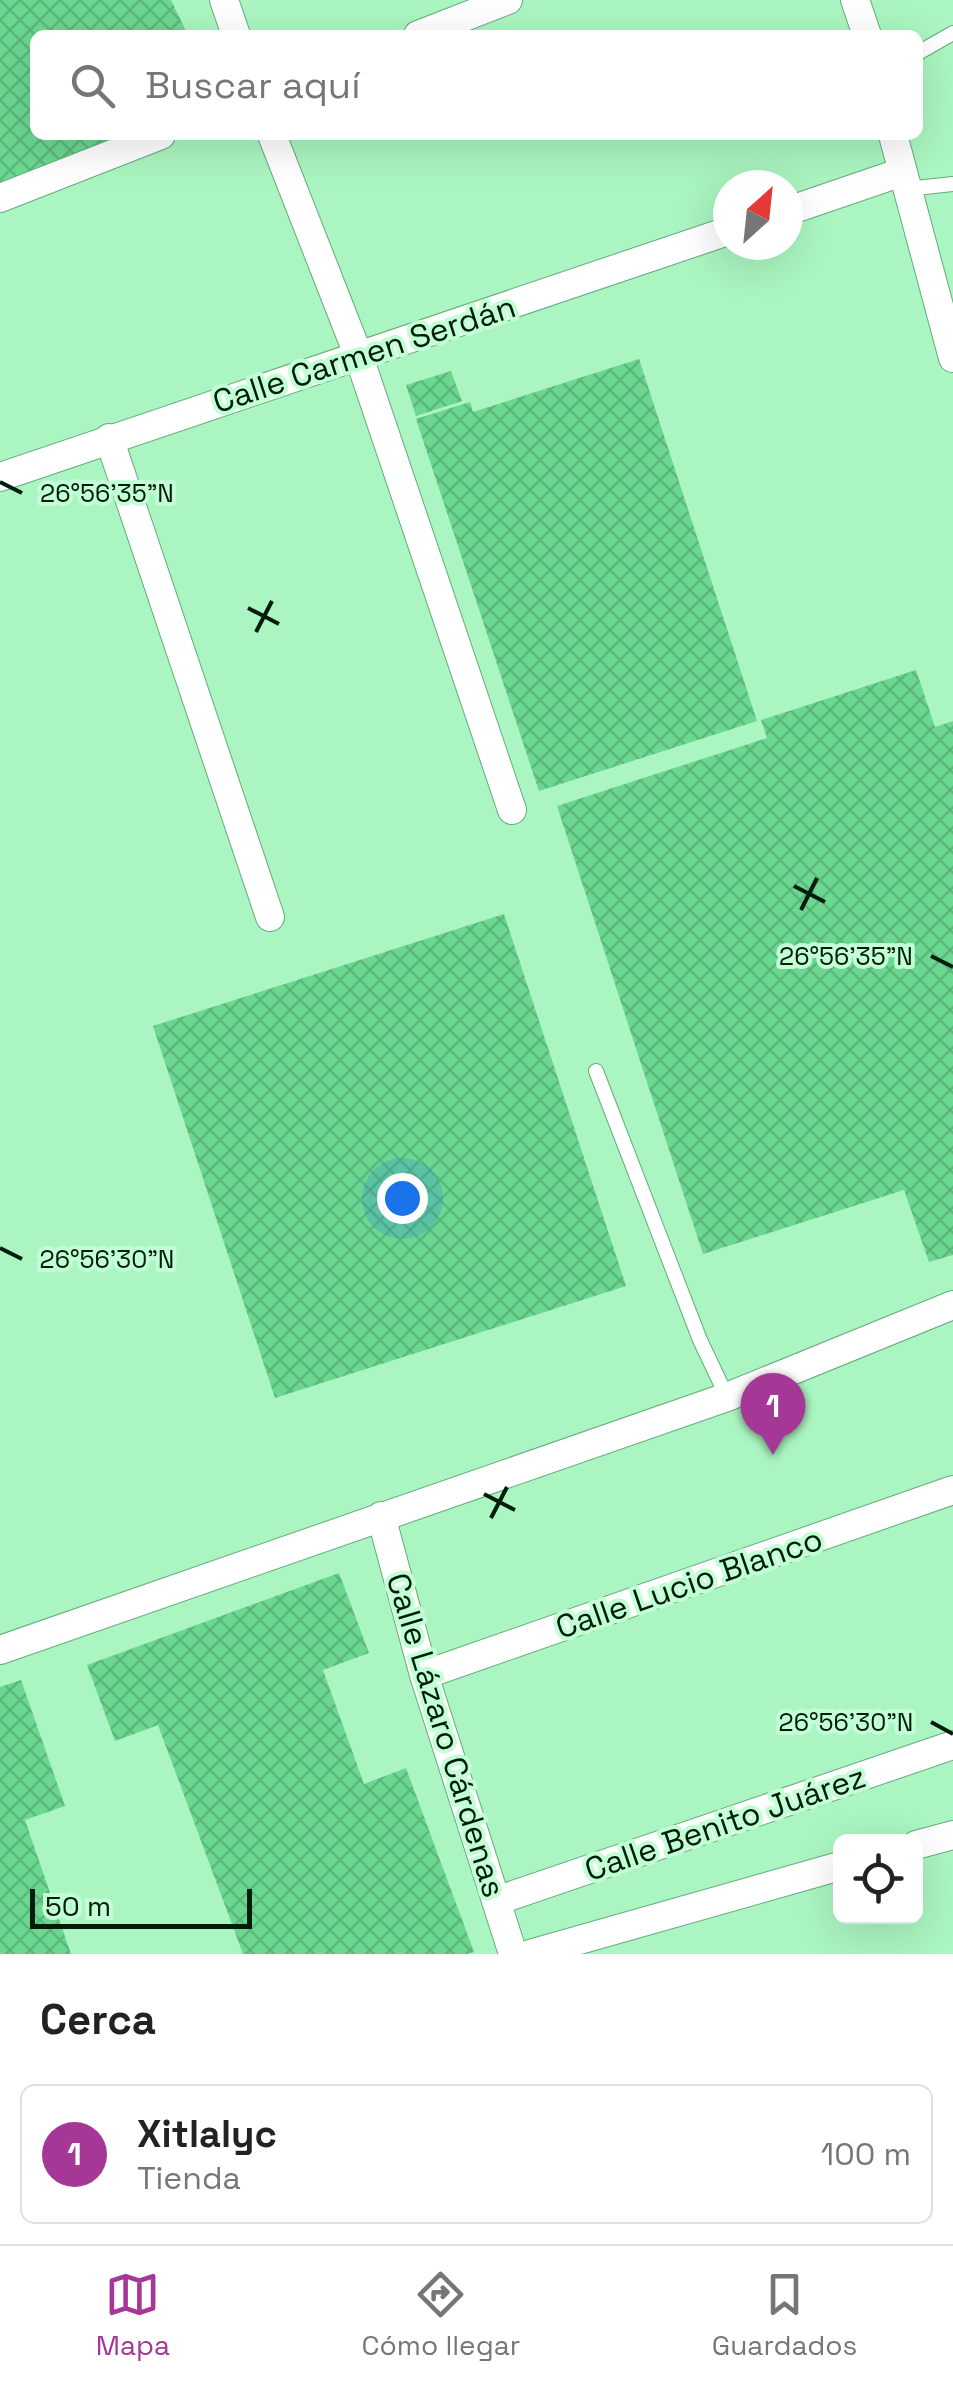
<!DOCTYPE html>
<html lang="es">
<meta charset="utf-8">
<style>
:root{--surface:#fff;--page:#f6f6f6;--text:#222;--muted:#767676;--line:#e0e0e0;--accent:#a53796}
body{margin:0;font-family:"Space Grotesk",sans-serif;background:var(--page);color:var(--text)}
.controls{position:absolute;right:30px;bottom:30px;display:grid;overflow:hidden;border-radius:15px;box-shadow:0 10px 40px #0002}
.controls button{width:90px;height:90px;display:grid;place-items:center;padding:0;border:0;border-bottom:2px solid var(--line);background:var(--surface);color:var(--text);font:50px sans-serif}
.compass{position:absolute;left:713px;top:170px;width:90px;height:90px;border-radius:50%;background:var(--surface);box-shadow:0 10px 40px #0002;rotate:27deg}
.scale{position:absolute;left:30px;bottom:25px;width:222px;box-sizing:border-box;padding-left:10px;border:5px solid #001d0b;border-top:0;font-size:28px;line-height:35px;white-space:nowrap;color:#001d0b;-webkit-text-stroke:8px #c3ffd4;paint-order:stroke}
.you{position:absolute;left:402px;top:1198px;width:35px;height:35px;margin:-25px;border:8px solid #fff;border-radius:50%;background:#1a73e8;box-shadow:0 0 0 15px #1a73e833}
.badge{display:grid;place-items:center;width:65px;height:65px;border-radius:50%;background:var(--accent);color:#fff;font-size:32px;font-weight:700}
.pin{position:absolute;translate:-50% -82px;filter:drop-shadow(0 2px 5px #0008)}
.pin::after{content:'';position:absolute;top:52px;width:35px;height:30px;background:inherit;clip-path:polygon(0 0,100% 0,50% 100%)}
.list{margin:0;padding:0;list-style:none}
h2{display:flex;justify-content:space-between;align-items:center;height:130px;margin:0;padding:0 40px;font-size:42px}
h2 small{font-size:32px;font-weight:400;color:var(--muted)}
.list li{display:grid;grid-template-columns:65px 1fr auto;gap:30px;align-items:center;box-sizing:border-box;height:140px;margin:0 20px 20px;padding:0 20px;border:2px solid var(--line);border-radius:15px}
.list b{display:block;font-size:38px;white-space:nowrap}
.list p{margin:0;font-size:32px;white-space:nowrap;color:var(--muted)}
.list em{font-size:32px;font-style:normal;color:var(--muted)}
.icon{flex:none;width:55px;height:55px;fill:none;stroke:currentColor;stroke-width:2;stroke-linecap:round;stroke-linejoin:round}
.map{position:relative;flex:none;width:953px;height:1954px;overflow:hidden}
.search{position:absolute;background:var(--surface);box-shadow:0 10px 40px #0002;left:30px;right:30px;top:30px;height:110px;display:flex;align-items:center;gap:25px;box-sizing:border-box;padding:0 35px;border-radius:15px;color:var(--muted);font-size:38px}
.sheet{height:290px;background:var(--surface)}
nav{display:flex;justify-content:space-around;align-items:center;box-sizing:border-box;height:140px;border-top:2px solid var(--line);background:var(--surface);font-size:28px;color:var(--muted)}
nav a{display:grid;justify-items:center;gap:5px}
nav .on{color:var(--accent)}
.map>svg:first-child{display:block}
.building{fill:url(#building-cross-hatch)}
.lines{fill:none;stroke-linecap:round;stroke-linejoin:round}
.service-casing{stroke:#63ac7b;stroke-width:16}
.minor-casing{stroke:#63ac7b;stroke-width:30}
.service{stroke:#fff;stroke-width:14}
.minor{stroke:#fff;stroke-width:28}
.ticks{fill:none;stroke:#001d0b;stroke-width:4}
.labels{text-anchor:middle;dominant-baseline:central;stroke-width:8;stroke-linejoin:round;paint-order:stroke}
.street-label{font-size:32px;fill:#001d0b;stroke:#c3ffd4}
.ticks-label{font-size:25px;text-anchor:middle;fill:#001d0b;stroke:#c3ffd4;stroke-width:8;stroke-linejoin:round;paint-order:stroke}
</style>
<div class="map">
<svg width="953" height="1954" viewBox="0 0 953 1954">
<defs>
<pattern id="building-cross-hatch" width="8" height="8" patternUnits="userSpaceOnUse" patternTransform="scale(2.5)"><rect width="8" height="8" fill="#6bd791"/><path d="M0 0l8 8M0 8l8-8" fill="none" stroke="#5bb87c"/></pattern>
</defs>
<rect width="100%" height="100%" fill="#aaf5c1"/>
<!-- building -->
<g class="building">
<path d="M0,0H171L188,35H35V135H137L0,185Z"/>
<path d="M639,359L757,721L539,791L416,419L470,402L473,412Z"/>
<path d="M451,371L462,401L416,416L406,385Z"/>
<path d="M916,670L935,727L953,721V1255L929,1262L904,1190L703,1254L557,806L767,738L761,720Z"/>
<path d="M504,914L626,1286L275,1398L153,1026Z"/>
<path d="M339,1573L369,1653L323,1670L364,1784L406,1768L474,1952L468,1954H243L158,1725L115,1741L87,1665Z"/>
<path d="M21,1680L65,1806L25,1820L71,1954H0V1687Z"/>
</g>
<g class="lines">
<!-- service casing -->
<g class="service-casing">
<g id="service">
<path d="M918,53L953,33"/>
<path d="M907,189L953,184"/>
<path d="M596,1071L700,1340L727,1397"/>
</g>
</g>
<!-- minor casing -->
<g class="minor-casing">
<g id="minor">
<path d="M224,0L236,35"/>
<path d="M855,0L867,35"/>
<path d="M418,35L508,0"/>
<path d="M272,135L359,357L512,810"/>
<path d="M893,135L953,358"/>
<path d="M0,198L161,135"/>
<path d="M788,211L902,172"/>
<path d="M109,438L270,917"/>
<path d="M0,477L728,231"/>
<path d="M381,1516L424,1675L513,1954"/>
<path d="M0,1650L727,1397L953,1305"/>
<path d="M424,1675L953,1490"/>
<path d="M916,1845L953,1835"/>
<path d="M496,1901L953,1745"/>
<path d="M530,1954L840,1866"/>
</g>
</g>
<!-- service -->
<use href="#service" class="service"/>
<!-- minor -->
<use href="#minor" class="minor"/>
</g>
<!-- ticks -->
<path class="ticks" d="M0,482L22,493M248,608L279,624M256,632L272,601M794,886L825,902M801,910L817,878M931,956L953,967M0,1248L22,1259M484,1494L515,1510M491,1518L507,1487M931,1722L953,1734"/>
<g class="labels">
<!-- street labels -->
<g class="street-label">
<text transform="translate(364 354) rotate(-18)">Calle Carmen Serdán</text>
<text transform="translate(689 1583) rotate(-19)">Calle Lucio Blanco</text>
<text transform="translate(446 1735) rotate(73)">Calle Lázaro Cárdenas</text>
<text transform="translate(725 1823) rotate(-19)">Calle Benito Juárez</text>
</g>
</g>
<g class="ticks-label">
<text x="107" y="502">26°56'35"N</text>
<text x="846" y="965">26°56'35"N</text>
<text x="107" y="1268">26°56'30"N</text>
<text x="846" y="1731">26°56'30"N</text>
</g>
</svg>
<div class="controls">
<button><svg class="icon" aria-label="locate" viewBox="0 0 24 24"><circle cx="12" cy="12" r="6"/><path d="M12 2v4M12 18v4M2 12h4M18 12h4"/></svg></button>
</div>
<svg class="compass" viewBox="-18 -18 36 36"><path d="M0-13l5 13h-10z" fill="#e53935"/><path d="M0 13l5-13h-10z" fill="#767676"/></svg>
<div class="scale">50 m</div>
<div class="you"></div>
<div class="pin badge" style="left:773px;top:1455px">1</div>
<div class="search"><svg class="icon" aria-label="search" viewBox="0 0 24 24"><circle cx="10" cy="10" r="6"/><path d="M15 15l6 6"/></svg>Buscar aquí</div>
</div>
<section class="sheet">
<h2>Cerca<small></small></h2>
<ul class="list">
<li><span class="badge">1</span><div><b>Xitlalyc</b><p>Tienda</p></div><em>100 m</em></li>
</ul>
</section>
<nav>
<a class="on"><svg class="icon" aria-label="map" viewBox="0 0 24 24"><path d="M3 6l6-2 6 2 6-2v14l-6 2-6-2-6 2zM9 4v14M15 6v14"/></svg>Mapa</a>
<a><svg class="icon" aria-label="directions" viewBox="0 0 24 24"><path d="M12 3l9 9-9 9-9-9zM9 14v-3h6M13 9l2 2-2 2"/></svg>Cómo llegar</a>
<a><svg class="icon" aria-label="saved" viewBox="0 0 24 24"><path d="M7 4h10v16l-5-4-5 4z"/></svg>Guardados</a>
</nav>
